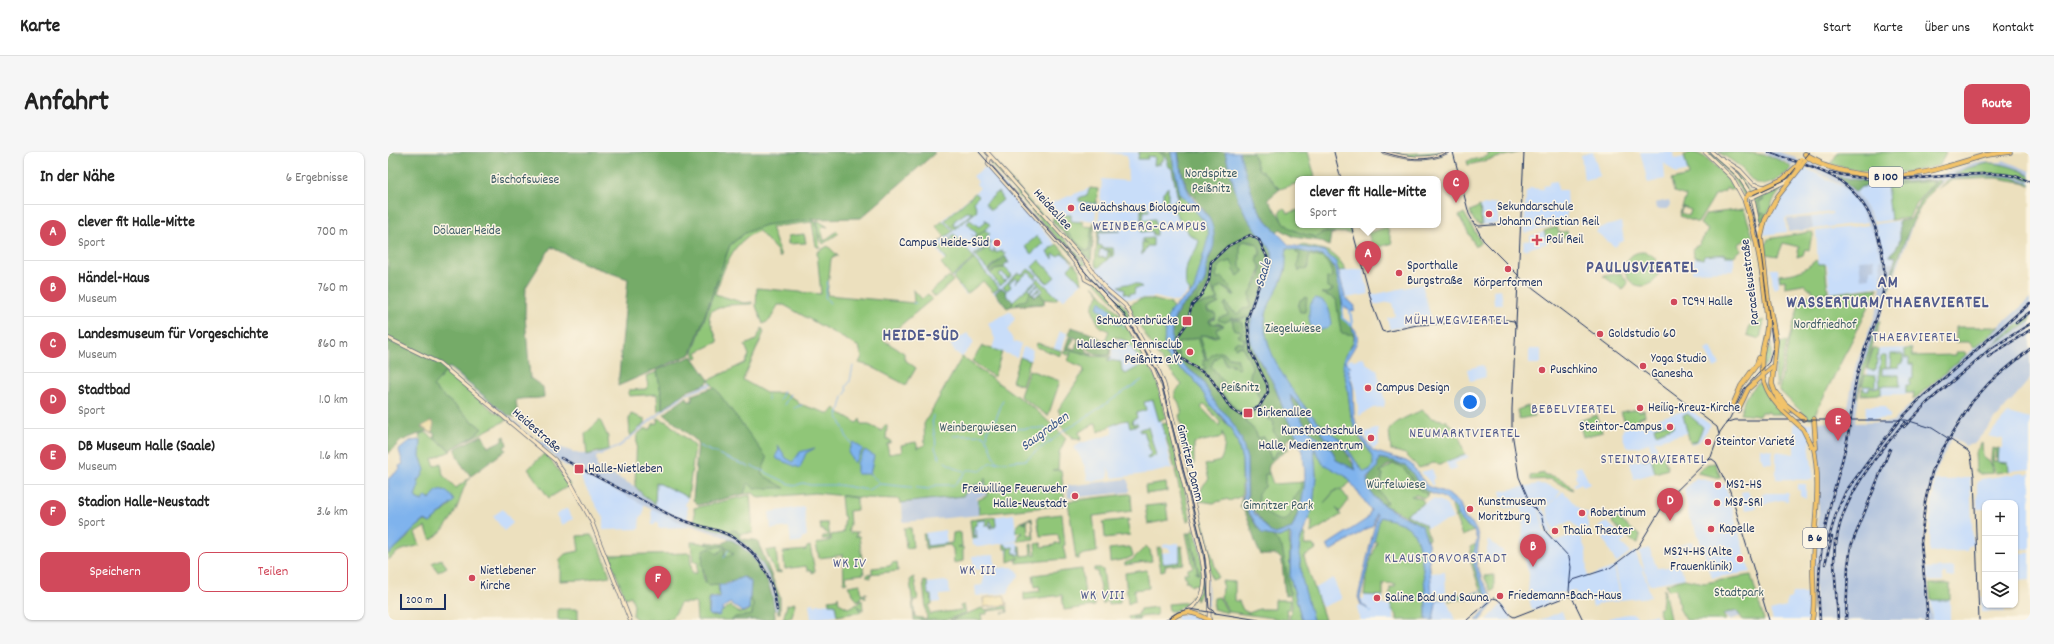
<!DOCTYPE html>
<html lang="de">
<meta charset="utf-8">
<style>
:root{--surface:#fff;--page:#f6f6f6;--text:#222;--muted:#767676;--line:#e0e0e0;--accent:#d1495b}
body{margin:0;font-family:Dekko,sans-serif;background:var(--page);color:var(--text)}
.controls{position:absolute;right:12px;bottom:12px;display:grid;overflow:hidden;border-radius:8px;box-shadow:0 1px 3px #0004}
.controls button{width:36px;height:36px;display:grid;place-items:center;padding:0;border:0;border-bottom:1px solid var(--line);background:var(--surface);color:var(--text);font:20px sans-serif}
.scale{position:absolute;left:12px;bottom:10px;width:46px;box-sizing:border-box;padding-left:4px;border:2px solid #1b2f5e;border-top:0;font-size:11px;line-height:14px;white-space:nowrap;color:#1b2f5e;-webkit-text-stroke:3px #fcf5e5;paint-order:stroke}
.you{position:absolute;left:1082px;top:250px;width:14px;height:14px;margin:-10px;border:3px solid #fff;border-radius:50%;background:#1a73e8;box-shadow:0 0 0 6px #1a73e833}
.badge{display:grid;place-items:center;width:26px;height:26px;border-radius:50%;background:var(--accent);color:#fff;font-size:13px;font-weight:700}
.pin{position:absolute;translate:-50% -33px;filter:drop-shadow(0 1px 2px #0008)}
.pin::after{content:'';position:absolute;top:21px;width:14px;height:12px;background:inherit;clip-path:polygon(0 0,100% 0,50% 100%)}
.popup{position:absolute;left:907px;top:24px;width:146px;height:52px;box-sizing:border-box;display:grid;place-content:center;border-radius:8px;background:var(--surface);filter:drop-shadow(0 1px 3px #0005);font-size:13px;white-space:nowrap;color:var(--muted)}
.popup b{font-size:15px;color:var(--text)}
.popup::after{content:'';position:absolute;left:50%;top:100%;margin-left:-8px;border:8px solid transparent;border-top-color:var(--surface)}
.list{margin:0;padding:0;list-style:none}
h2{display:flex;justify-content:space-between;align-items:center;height:52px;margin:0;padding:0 16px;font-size:17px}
h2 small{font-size:13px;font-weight:400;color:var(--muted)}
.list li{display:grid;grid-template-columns:26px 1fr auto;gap:12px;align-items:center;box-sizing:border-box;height:56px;padding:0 16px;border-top:1px solid var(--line)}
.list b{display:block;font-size:15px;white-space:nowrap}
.list p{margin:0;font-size:13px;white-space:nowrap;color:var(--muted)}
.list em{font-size:13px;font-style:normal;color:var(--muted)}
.actions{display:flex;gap:8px;padding:12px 16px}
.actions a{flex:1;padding:9px 0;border:1px solid var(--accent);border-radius:8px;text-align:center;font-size:14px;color:var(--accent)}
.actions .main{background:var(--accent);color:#fff}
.icon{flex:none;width:22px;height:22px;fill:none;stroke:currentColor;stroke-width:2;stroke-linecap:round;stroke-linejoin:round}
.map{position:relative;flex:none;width:1642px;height:468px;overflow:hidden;border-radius:8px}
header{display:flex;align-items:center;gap:24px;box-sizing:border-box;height:56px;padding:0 20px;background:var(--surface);border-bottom:1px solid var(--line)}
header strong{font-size:19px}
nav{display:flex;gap:22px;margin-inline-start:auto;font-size:14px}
.intro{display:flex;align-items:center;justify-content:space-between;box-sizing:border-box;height:96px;padding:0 24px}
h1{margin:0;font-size:28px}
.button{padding:10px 18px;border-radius:8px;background:var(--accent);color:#fff;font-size:14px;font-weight:700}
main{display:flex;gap:24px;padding:0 24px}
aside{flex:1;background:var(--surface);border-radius:8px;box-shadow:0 1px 3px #0004}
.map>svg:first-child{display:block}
.built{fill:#c8ddf9}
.industrial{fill:#b6c6de;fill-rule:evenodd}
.green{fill:#90c678;stroke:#567a6b;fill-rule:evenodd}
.forest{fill:#74ab68;stroke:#486d63;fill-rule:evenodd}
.sand{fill:#eeda9e;stroke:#84847e}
.water{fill:#7fb3ed;stroke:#4d71a6;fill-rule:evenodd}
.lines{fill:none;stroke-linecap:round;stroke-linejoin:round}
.stream{stroke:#7fb3ed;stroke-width:1}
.canal{stroke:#7fb3ed;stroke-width:2}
.secondary-casing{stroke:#646d80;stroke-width:4.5}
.primary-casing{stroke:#646d80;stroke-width:5.5}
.trunk-casing{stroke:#646d80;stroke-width:5.5}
.secondary{stroke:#fae7c3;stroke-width:3}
.primary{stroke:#f2c36a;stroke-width:4}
.trunk{stroke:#f2c36a;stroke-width:4}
.tram{stroke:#1b2f5e;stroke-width:1}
.rail-casing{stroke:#1b2f5e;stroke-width:2.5}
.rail{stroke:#fcf5e5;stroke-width:1;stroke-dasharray:3;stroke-linecap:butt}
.secondary-bridge-casing{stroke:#646d80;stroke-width:4.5;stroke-linecap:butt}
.primary-bridge-casing{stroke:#646d80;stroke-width:5.5;stroke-linecap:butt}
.secondary-bridge{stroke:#fae7c3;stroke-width:3}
.primary-bridge{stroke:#f2c36a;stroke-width:4}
.poi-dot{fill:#d1495b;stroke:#fcf5e5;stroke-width:1.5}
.labels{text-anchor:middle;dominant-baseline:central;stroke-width:3;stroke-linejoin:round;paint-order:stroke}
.shield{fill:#fcf5e5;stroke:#5e6a86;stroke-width:1}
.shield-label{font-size:12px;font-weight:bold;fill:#1b2f5e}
.park-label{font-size:13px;fill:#3e5c66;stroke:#fcf5e5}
.poi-label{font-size:13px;fill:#1b2f5e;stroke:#fcf5e5;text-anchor:start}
.street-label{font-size:13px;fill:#1b2f5e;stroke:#fcf5e5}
.neighbourhood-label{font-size:14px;letter-spacing:1px;fill:#525c8e;stroke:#fcf5e5}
.water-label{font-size:14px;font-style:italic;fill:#395789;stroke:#fcf5e5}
.district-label{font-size:17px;font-weight:bold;letter-spacing:1px;fill:#525c8e;stroke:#fcf5e5}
</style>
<header>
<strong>Karte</strong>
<nav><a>Start</a><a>Karte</a><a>Über uns</a><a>Kontakt</a></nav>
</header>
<div class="intro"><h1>Anfahrt</h1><a class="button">Route</a></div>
<main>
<aside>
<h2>In der Nähe<small>6 Ergebnisse</small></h2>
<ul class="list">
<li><span class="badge">A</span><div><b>clever fit Halle-Mitte</b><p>Sport</p></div><em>700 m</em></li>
<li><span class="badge">B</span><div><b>Händel-Haus</b><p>Museum</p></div><em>760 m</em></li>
<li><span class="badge">C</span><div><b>Landesmuseum für Vorgeschichte</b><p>Museum</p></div><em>860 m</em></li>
<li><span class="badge">D</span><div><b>Stadtbad</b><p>Sport</p></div><em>1.0 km</em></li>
<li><span class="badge">E</span><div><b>DB Museum Halle (Saale)</b><p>Museum</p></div><em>1.6 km</em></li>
<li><span class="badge">F</span><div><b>Stadion Halle-Neustadt</b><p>Sport</p></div><em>3.6 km</em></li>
</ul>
<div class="actions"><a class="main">Speichern</a><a>Teilen</a></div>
</aside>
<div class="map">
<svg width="1642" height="468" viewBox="0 0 1642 468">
<rect width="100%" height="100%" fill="#fcf5e5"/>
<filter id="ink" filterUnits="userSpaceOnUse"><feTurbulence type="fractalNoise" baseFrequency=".025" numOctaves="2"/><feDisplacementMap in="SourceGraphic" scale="8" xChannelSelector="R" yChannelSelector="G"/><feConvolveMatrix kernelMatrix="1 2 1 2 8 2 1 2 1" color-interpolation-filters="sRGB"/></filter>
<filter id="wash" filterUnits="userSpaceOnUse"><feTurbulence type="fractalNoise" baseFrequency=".012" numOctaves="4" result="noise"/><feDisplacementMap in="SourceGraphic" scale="16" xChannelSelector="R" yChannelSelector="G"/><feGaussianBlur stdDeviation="0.9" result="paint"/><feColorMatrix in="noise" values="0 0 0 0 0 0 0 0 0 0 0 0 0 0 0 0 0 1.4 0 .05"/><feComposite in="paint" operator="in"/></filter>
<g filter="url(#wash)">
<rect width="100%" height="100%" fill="#ece0be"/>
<!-- built -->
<g class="built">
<path d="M716,0H771L779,5V13L784,17L790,47L783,52L784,55L801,82L811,89L802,138L791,149L788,150L767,145L743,147L732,145L719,134L710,121L707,111L714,27L740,29L739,3Z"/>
<path d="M1205,0L1212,24L1196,28L1193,3Z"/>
<path d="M1252,0H1286L1287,7L1296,5L1300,19L1288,22L1276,11L1277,27L1260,31Z"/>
<path d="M600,15L692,120L694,131L675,148L672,145L666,148L656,147V152L628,153L619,156L595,129L578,143L553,111L557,108L546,94L557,85L548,74L592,36L588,32L590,30L585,24L596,16Z"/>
<path d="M1415,15L1457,36L1469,49L1480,70L1425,77L1423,65L1444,62V60L1397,66L1398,80L1376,83L1378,73L1395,39Z"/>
<path d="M1169,29L1170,38H1179L1180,57L1177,70L1138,81L1136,80L1138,39H1141V36L1155,37V34L1161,33V30Z"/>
<path d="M1499,32L1503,68L1488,70L1484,66L1468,40L1473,35Z"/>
<path d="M702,36L710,37L707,69L692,67V70H683L679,64L666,63L658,53Z"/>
<path d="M1108,51L1111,71L1094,73L1092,54Z"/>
<path d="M1522,67L1505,112L1498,111L1487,72Z"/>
<path d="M1233,70L1236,89L1231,91L1227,95L1208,80L1211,76Z"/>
<path d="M1482,73L1488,86L1494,107L1493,134L1442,141L1439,113H1430L1428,79Z"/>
<path d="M1156,80L1160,91L1135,98L1136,89L1142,88V84Z"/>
<path d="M1337,102V104H1346V119L1304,120L1306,105L1315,107L1316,104Z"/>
<path d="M975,117L981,142L958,146L951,119Z"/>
<path d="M1383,117H1390L1391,135L1385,137Z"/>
<path d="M1034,132L1044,170L1002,177L999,166L1007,164L1004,151L1001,150L986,153L984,143Z"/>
<path d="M1113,137L1115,152H1106L1105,138Z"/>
<path d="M623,159L627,166L620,179L626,190L633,192L629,205L604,197L607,187L600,171Z"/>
<path d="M672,179L679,181L674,198L666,196Z"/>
<path d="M580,181L586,191L574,205L566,199L561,190Z"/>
<path d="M724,188H734L740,191L755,212L738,222L734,220L719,208L724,203Z"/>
<path d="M635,195L645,198L642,209L632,205Z"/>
<path d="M1323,195L1332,213L1326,216L1317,198Z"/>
<path d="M1524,196L1526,242L1473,243L1485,197Z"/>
<rect x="1141" y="197" width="12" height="15"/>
<path d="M975,205L978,211L989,218L997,250L996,255L985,256L971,264L968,239L960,216L963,215L959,210L963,207L966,208Z"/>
<path d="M1095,213L1098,225L1082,229L1079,217Z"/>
<path d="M765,248L771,269L773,268L784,316L764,321L725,326L719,314L721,323L719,327L704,329L702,327L700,329L697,315L690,301L685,296L693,291L725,282L723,273L749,266L748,261L756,250Z"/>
<path d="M1478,254H1496L1502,262V266L1477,268Z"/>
<path d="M1301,257L1323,273L1311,290L1303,292L1299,281L1267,289L1270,300L1264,301L1261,291L1249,295H1238L1234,281L1235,277Z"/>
<path d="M1620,261L1642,267V317L1621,319L1620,311L1610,310L1611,296H1615V287L1600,284Z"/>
<path d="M1406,271H1425V281L1421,292L1425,321L1424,328L1388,327V299L1406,302Z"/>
<path d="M990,276L991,293L985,297L976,281Z"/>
<path d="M1372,296L1384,298L1385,311H1375V306L1372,305Z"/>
<path d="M1077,302L1081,305L1067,311L1069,316L1062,319L1058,310Z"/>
<path d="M1263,305L1267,321L1246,327L1242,310Z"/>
<path d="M1193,314L1202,332L1195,335L1193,331L1187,335L1185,333L1189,329L1187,324L1189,321L1187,316Z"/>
<path d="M1044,317L1047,325L1044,329L1046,332L1045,334L1033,320Z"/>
<path d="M1634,321L1639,323L1642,321V397L1627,398V351H1597V357H1589V331L1593,327Z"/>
<path d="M193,322L256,352L255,364H252L251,377L215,378V366L194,329Z"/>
<path d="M1308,326L1337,332L1362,420L1324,426L1308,377L1301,366L1296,337Z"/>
<path d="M1569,326H1582L1585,392L1580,395L1579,399L1542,400V370L1547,328H1563Z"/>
<path d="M268,330L300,345L297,353L299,355L300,369L269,355L267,352Z"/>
<path d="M1151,332L1160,333L1173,339L1167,347L1151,358L1156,379L1167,389L1191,380L1198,399L1199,425L1226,415L1231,438V449L1213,451L1205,455L1203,448L1198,449L1196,443L1189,444L1188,439L1168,442V449L1144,458L1140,443L1141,422L1134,400L1135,362L1133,356L1131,355L1116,356L1112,339Z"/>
<path d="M1409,332H1418V347L1412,344V338H1409Z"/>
<path d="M1175,339L1191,357L1201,362L1198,367L1202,376L1192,379L1182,369L1165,378L1158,356Z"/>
<path d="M1360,339L1361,343L1367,347L1368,356L1357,358L1353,340Z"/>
<path d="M1374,341H1400V349L1393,348L1375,352Z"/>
<path d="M1045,347L1053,349L1059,354L1065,367L1038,376L1037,373L1018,362Z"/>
<path d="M416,355L419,385H414V389L403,391L401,375L383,377L381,360Z"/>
<path d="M179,356L185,367L174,373L168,363Z"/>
<path d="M263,356L301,374V375L270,376V370H267V373H264Z"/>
<path d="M115,357L125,371L116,379L105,364Z"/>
<path d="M1155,357L1161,367L1164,383L1159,380L1156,373L1152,359Z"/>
<path d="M626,362L629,389L592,395L584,393L582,368Z"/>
<path d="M1219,370L1238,387L1233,391L1242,400L1228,411L1210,375Z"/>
<path d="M557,378L559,392L539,394L537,381Z"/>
<path d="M1101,388L1115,399L1114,409L1109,407L1094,409V404H1097L1100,393L1099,389Z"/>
<path d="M628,390L632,394L633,405L620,406L617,391Z"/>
<path d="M1304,390L1306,394L1298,397L1286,405L1282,400L1281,396Z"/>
<path d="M791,391L793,411L775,412L773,401L783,400L780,395L775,396V393Z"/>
<path d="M1261,396L1269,416L1280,415L1287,409L1296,422L1297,426L1261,433L1251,399Z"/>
<path d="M1247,399L1253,414H1254L1263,445L1232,448V437L1227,414Z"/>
<path d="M1627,401H1642V428L1627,429Z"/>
<path d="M606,403L607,411L611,416L624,415L630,419L631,424L623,433L620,441L588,444L587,434L594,433L596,426L594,418L586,417L584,404Z"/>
<path d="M1566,415V425H1559V421H1555V429H1540L1538,416Z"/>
<path d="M1057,420L1058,441L1050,442L1051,449L1058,447L1067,468H1044L1047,451L1050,449L1044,443L1043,421Z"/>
<path d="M945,426L954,447L934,455L926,437Z"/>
<path d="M557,429L561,431L562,442L552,443V450L544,451L543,444H540L539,431Z"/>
<path d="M1404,441H1422L1420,468H1385L1382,459L1398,455L1399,447H1403Z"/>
<path d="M976,443L995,444V453H1003L1007,468H972L969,455L974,453L971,447H976Z"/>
<path d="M1593,445H1597V453H1617V460H1593Z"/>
<path d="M1543,448H1562V468H1544Z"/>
<path d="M426,451L427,454L430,452L447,451L449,464L423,467L421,452Z"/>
<path d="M1114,452L1125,468H1099L1113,453Z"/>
<path d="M1174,459L1177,468H1150L1158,466Z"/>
<path d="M801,461L819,468H788L789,464Z"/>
<path d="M1239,462H1246L1251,466L1268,462L1270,468H1221L1220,466Z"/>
</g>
<!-- industrial -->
<g class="industrial">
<path d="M1373,0H1390L1408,5L1409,8L1417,11L1419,9L1448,19L1484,26L1499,27L1553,23L1587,10H1614L1615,8L1642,19V23L1616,13H1592L1569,21L1622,22L1642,28V33L1619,26L1600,25L1557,28L1540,43L1528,63L1474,218L1467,271L1506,270L1507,267L1524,251L1642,147V227L1586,292L1577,294L1564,285L1549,317L1540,346L1535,399L1544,468H1427L1426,403L1431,366L1429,270L1460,271V267H1458L1467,215L1489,158L1491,146L1494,126L1492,108L1494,107L1488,86L1464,43L1451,32L1416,13L1395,30L1365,43L1389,31L1411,12L1408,11L1404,15L1398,10ZM1455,29L1473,35L1547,29L1529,52L1505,111H1498L1487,72L1468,40Z"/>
<path d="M1281,48L1282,52L1280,57H1268L1267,51Z"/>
<path d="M1423,65L1425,77L1400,80L1399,67Z"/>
<path d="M1486,107L1487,116L1482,117V126L1473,127L1471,108Z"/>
<path d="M0,180L57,210L131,273H133V276L146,286L191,302H207L231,293L288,246L323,230L325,233L299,243L282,254L232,295L208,305L209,315L246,334L269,355L294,367L338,380L355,391L368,403L377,415L386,438L390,458L387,459L384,439L376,420L361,402L347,390L332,383L287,368L176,313L56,212Z"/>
<path d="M739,327L741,329V340L680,346L679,334Z"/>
<path d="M597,331L598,343L589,346L591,363L515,370L514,351L575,344L582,334Z"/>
<path d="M810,374L819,417L821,453L820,456L819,451L818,453L817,451L819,442L817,416L808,375Z"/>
<path d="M1348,458L1354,464L1341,468L1335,462Z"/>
</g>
<!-- green -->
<g class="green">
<path d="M751,0H771L776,4L775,9H772V13L769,11V13H766L767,5L759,4L760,7H750Z"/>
<path d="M864,0H920L927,25L910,27V31L892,37C883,31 881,22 871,18Z"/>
<path d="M1001,0L1016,2L1053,0L1054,3L1026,6Z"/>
<path d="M1104,0H1133L1080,13L1079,9L1100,4V1Z"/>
<path d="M1300,0C1320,0 1335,22 1347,38L1338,36L1337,39L1327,43L1310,71L1292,64L1293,61L1301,64L1303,58L1295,55L1292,61L1298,44L1286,40L1283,28L1301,24L1296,3L1300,2Z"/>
<path d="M1319,0H1323L1347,20L1361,40L1356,43L1344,25Z"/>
<path d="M1330,0C1355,0 1385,0 1404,16C1396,24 1378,38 1366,30C1361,26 1358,20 1353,16C1347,10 1338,5 1330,0Z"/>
<path d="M1450,0H1558L1552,13C1515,24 1479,23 1443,12Z"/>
<path d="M606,9L644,52L642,56L602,11Z"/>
<path d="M1601,11C1616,12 1629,16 1642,23V28L1622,22H1566L1580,16Z"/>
<path d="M1596,24L1623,25L1642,32V34L1633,30L1609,26L1563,28L1549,38L1561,27Z"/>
<path d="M1547,29L1527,52L1521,66L1503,68L1499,32Z"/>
<path d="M1396,33L1385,49L1373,78L1378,63L1373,62L1370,49H1375L1373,42Z"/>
<path d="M780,35V50L765,52V50L775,49V40Z"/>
<path d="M702,36L710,37L708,52L691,49V46L699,43Z"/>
<path d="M610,40L615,48L603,58L597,51Z"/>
<path d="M587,41L591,44L586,49L589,59L566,78L557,68ZM579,60L585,61L567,75L565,72L567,68Z"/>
<path d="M792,41C802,55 823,68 821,88C819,96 814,103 813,112C811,123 811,135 801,143L802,138L798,135C797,126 797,111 804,103C808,98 809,96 811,89L801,82L782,52L790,47Z"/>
<path d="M1092,54L1094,73C1087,73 1084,66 1082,59Z"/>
<path d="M647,55L699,112L695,113L693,111L694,108L684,102L643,58Z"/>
<path d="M754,56L761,57V59H754L756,60L755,68L767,67L768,83H765L764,79L753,80V58Z"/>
<path d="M896,56L900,61L910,58V73H961L963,81L935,80L929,85C913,82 895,79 891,60Z"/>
<path d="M1356,57L1365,85L1363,91L1357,88L1351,92L1353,98L1346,104H1337V102L1316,104L1315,107L1306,105L1305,96L1311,93L1320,78L1312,72L1318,62Z"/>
<path d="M1076,61L1093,90L1088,95L1071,64Z"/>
<path d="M670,63H683V69L695,70V74L704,75L701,99H698L673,74Z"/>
<path d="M428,67L425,69L428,70L432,96L428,94L424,70L383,75L393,104L391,105L389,99L371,79C344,88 336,117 327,142L356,151L364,150V152L339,153L323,159L321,166L330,190L309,200L311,205L307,206L305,200L342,93L357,81L369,75L390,70Z"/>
<path d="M597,67L602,73L587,86L583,82L586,85L589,82L579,71L582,68L591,75L598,69Z"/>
<path d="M429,68L440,75L436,74L433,77L436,89L449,79L451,81L435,92L430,82Z"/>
<path d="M555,69L565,79L549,92L558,96L561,94V86L571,98L573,96L562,85L566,82L586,106L564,125L553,111L559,107L547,93L557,85L548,74Z"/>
<path d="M999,75L1004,91L985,97L980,81Z"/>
<path d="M1169,75L1171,81L1179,79L1180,84L1159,89L1156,79Z"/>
<path d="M597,78L602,82L597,85L603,91L587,104L586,103L596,94L587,86Z"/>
<path d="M710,78L732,79L711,80L710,93L714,94V96H725L726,104L724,106L723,99L712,97L710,105L719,106L720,99L723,100L722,105L710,116L707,111Z"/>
<path d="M1422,80L1425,81V85L1423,87L1421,98L1417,97L1415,103L1409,105L1411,95L1395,91L1390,104L1378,102V92L1380,87Z"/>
<path d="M416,82L418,91L400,92V84Z"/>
<path d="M649,84L655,91L643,102L637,94Z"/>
<path d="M765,86V94H759L754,103V90L759,91L754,89V87Z"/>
<path d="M855,89L869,92L872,96V104L869,103C875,124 870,120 865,137C864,143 863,150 862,157H855L849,162L841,156L838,150L837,156L840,163L830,167H852L860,165V179L856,177L853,179L854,182H851L850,185L858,186V188L856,193L853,191L849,196L854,194L864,214L862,224L876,258L879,257L886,272L891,294H893L894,298L892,300L889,299L883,307L876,285L870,286C867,275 861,275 856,267L866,262L859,257L850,259L833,240V235L837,232L823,214L827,206L833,202L837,211L852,216L849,206L840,205L836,200L819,208L812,183L828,185V177L836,174L830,171L824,172L821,170L827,167L819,157L831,151L827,149L808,153V149L820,133L823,134L827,145V138L833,134L846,144L831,127H829L828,122L833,112L843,109L850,124L852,91Z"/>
<path d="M669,92L685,110L674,101L670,104L665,102V107L659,101L663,95L664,96Z"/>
<path d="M914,93C936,98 946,97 958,118L951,119C943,97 930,98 909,95Z"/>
<path d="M440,94L450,104H446L443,107L439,143L526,151L525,137L534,147L540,142L544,147L495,188L516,201V207L528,216L518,233L482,214L471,211L474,205L471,195L396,153H390L382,168L375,172L368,154L369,136L433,142L429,100Z"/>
<path d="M601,94L602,100H606V96L608,101L614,99V101L618,102L600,118L588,105Z"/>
<path d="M900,96C911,99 923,100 934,103C952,109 955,150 954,166L964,174L966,188L956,206L963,265L971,286L986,305C986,314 984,318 976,320C969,312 964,302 957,293C950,285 939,279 931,271C908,247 873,200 877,167C879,150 891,136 897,120C899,112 895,102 900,96Z"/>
<circle cx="1254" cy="117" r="17"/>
<path d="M586,107L611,136L605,140L595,129L579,142L565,126Z"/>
<path d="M651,108L667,125L660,131L647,118L659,131L644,115Z"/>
<path d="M1428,108L1431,112H1437L1440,140L1425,142L1424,137H1421L1415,132L1397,135V128L1392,129L1391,123C1407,122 1416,119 1428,108Z"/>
<path d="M686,111L692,120L694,131L680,117Z"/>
<path d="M611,116H617L624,123L620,127V125L619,126L614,120L611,122L616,129L619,128L612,134L602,121Z"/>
<path d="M640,117L649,123L647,127L642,121H639L627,131L631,128L627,126L621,131L623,135L619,138L615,135L630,121L635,122Z"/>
<path d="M1233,121L1240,131L1235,138L1215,124Z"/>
<path d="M561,124L565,129L547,145L543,140Z"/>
<path d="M650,126L670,146L666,148L656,147V152L624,154L625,149L646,130L647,131L640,137L642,139L649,133L650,134L642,139L645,142L651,136L652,138L645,142L647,145L655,138L647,129Z"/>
<path d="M710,128L739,157L743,166L740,167C731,153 718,142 707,129Z"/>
<path d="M738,132H749L754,135L747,136L746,142L742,141V143L736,141L737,138L731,134Z"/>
<path d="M705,133L734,165L768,225L778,265L771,269L765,248L756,250L758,258L748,261L749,266L744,268L745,272L749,271L750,273L742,275L740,268L733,269L710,280L708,271L691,280L693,287L688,286L693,288L684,286H687L681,283L670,271L674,265L670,258L696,219L695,215L680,209L683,201L680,203L675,201L677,198L683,200L684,197L703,204L723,205L719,208L733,210L734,220L738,222L755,212L739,189L727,185L721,191L717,189L721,179L712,175C705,160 700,156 712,142Z"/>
<path d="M1490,136L1425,266H1420L1391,238L1401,187L1413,145Z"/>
<path d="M752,147H763L783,152L785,156L777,171L776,200L784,210L806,227L824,255L843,277L849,289L854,308V344L841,349L840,347L825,351L812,349C810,341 815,332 821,327L817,313L832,309C837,301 838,286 834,280V285L806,291V312L800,313L794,284L796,283L791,263L794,262L790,249L787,245V240L794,233L770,204L740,154ZM817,252L832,270L831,274L813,255Z"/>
<path d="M1642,163V169L1601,196Z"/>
<path d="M1376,168L1372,187L1359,183L1362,173Z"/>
<path d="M1490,169H1492L1469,246L1474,218Z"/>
<path d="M1568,175H1612L1586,196L1581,190H1568Z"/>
<path d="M374,176L376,180L355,228L378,241H395L409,248L411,252L442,262L447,256L452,261L469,271L472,267L473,273H481L494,279L497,273L499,274L498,287H501L503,290L499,292L501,302L514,300L513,293L528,290L530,296L537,293L536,272L574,205L648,258L678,286L671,301L670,317L665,318H673L677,353L591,362L590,348L599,344L597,326L596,331L582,334L575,344L512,351L511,347L477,346L427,341L371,346L365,341L356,342L359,288L321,228L357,211L361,203L357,193L368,188Z"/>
<path d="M810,185L817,207L815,208L817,217L812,218C801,212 785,206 790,191Z"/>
<path d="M1399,189L1389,236L1387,222L1391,191Z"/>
<path d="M649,191L674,199L673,204L648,195Z"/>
<path d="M1383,191V205L1374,217L1376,196L1381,197Z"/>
<path d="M594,194L614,200L606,225L584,209Z"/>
<path d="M1485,197H1490L1488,217L1485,219L1479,217Z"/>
<path d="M1517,197H1524V204L1568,203V200H1577L1578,203L1525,248L1526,241H1518V233H1522V227H1525V212H1521V206H1517Z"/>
<path d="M1503,202H1515V211L1511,213V215L1494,216V223H1511L1512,234H1492L1491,222L1493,204H1498V215H1502Z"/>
<path d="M632,205L642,209L634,233L624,229Z"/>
<path d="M641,218L672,229L660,264L632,244Z"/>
<path d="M58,219L108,261L109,260L119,268L68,294L85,284L94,277L45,235Z"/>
<path d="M269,220L274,246V256L270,260L269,242L241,244V238L258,237L260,234L258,224Z"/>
<path d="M1477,223L1488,224V234H1474Z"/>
<path d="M1370,231L1376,233L1396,262H1382L1381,260H1373L1371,264L1352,262L1357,246Z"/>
<path d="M1493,235V242L1473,243L1474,236H1476V239H1481V236Z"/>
<path d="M1140,254L1142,261L1146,260V264L1131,267L1129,258Z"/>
<path d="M1250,257L1251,260L1256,258L1257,264L1251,266L1252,269L1241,272L1239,268H1236L1233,260Z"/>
<path d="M1034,258L1044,266L1059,269V271C1073,276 1071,289 1077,302L1052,312L1045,311L1031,316L1017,302L1003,298L1001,278C1010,267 1022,264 1034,258Z"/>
<path d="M243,262L257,267V271L242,284L241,267Z"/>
<path d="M1300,262L1315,275L1309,289L1302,291L1295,263Z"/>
<path d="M1209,263L1214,280L1195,285L1191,269Z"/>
<path d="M270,266L279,270L307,294L300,345L268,330L267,352L258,346L247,334L249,283L256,277H263L265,272L269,271Z"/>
<path d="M212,268L220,285L221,297L199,303L197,282Z"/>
<path d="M1285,270L1286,275L1268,282L1266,275Z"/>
<path d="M779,271L791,315L787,317L774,272Z"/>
<path d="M760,275L768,303L760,307L759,305L763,302L756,279L752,280V277Z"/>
<path d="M37,280L63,299L44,307L47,314L53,311L55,323L68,336L83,325C75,333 74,343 70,353C65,367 55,380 43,388L37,375L27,381L32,393L11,399L0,408V402L19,386L24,378L37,369L42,371L62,354L58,340L54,338L49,339L43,346H40L35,349L29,347L27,344L34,308L23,294L22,289L33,288L31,283Z"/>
<path d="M1594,290L1595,305L1603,311L1605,321L1592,322L1588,319L1587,301Z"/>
<path d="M926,295L935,312L955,322L963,330L954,337L947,338L936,351L948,338L954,339L961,348L952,360L948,356L953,363L923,381L924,370L920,366L925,355L928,324Z"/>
<path d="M1604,296L1607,297L1605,309H1609L1608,297L1611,296L1610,310L1620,311L1621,319L1607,321L1603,308Z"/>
<path d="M157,301L182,333L161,346L140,317Z"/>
<path d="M1274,302L1280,317L1267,321L1263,306L1256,308L1255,307Z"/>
<path d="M1327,311L1333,326L1309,321L1319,312Z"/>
<path d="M1005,312C1020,314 1022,326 1030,336C1033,339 1038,341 1041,344L1036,346L1028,343L1023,344L1034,347L1036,351L1018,362L1037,373L1041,387L1039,388C1034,368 1011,361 994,352L998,351L991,338L995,322L992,320Z"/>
<path d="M792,317L802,364V368L799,369L787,318Z"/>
<path d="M880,318L885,332L918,330L904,376L873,367L862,325Z"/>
<path d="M1156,321V323C1167,323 1179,328 1185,338L1162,327L1143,328L1142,324Z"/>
<path d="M778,331L779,339L758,342L757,334Z"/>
<path d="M741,342L743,343L744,359L705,364L709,400L691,403V407H688L680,349Z"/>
<path d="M362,343L365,381L351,382L348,378L338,380L307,371L306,356Z"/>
<path d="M453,344L469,346V358L461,359L462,373L460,378L462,381L470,380L467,384H471L476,422L458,424L459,431H456L455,403L431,406L428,392L443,388V383L455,381L457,365L455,364Z"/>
<path d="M778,352L780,368L760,372L757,354Z"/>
<path d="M1066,353L1073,369L1086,379L1074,384L1064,355Z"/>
<path d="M808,354H810L811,357L830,425L824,427Z"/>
<path d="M674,362L677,393L675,394L678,407L628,411V408L631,406L620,410V397H616V391L620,396L625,395L626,402L629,401V404L632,402L630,394H632L633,404L643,403L642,392H644L645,403H648L647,392L653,391L654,395L667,393V391L672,392L670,382L652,384L649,365Z"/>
<path d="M607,365L608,373L606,376L602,368L601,373H603L604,376H602L603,374L601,373L597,374L598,368L589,369L588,373L586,374L585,384L587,386L588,377L589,386L584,387L582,368Z"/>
<path d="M992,365C1002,368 1018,370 1025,380C1035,392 1039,452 1038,468H1009V463C1000,456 1002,445 1002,435H1006L1008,432L995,431V444L976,443L979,419L989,390L984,389Z"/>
<path d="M644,366L645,375L643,367H639L640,383H645V376L646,387L630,389V383L635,381L628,380V376L633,370L638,371L637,369L634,370Z"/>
<path d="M1227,366L1231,367L1252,384L1250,391H1247L1225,372L1224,369Z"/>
<path d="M741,367L742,368L739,369L742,383L717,386L716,373L714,370Z"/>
<path d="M432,371H440L442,387H434L435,384H439L440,382L436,380L437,378H433Z"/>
<path d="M516,376H523L525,395L518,396Z"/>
<path d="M805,376C813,392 819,434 809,449L808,446L802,445L811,440L812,429L811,436L807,432L803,434L800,429H797L799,425H797L796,421H800V417L805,415L798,381H801L810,422L807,420L811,423L802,380L805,379Z"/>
<path d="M570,380L573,381L574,394L570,395H575V409L566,411L565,397L562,393L539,396L538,398L535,382H537L539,394L564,391L565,381Z"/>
<path d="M901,381L902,425L914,468H901L904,455L903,446L889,389L885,384L891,385Z"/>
<path d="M915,381L918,383L916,393H926L928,397L916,405L937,468H925C917,443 903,407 915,381Z"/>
<path d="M203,383L213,399L222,424L194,428L172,429V407L177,402L191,399L189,384Z"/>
<path d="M303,390C315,390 324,395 337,394L346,402L336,405L338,397H335L329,402L326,399L315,402C316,411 311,425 320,433L330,432L331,444L322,445L320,451L321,463L326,465L342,454L351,461L359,460L361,457L362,445L365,452L364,463L344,468H309L308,451H292L287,462L280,468H250L245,464L246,453L243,444L237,446L221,403L302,401L304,421H309L310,410L305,409Z"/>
<path d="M1088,392L1086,413L1100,446L1091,435L1081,405H1084L1082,395Z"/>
<path d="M422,394L427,419L424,421V418H419L418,414L397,417L395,400L418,398L419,395Z"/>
<path d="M758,394L762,398L764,409L737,413V411L744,408Z"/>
<path d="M792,394H794L796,412L777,414V418L773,419L769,396L773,395L775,412L792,410Z"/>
<path d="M740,395L743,396L745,404L739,407L722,410L721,397Z"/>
<path d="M388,397L390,419H394V421L387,420L378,399Z"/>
<path d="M53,407L59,415L50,420L44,411Z"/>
<path d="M509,410L510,419L482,422L483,426L479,425V422H484V416L502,414L504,411Z"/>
<path d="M706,416H712L715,418L719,448L715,453L709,419H706Z"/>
<path d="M694,417L697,444L705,443L707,454L676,458L674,443L636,448V441L652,439L651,434L647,435L645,423Z"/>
<path d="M759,418L761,436L746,438L747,449L740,452L737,421Z"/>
<path d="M1106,423V438L1103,439L1096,424Z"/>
<path d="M1363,423L1376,468H1355L1348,458L1335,462L1338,468H1298L1291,456L1292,453L1290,449L1288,437L1280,438L1278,432L1296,427L1316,431Z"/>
<path d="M526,425L530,448H525L527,465L539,467L535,429L539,430L540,443H543L544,452L541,453L542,462L574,458L572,454L576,453L578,461L558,468H526L522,427Z"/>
<path d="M834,429L847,430V449H851L855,458L861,461L871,457H887V448H902V457H898L900,468L841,460L833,446L834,436H836Z"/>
<path d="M472,432L474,443H476L477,441L480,442L477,441V444L479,445L477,446L474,443L470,450L460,434Z"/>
<path d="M1541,432H1562V448H1543Z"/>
<path d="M1276,437L1282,467V468H1274L1270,457L1274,455Z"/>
<path d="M734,439L732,440V451L720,452L719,442Z"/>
<path d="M1090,439L1091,441L1083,446L1061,449V444L1070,441L1071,443L1086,442Z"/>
<path d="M450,444L451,451L460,456L470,452L474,447L475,458L472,457L470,454L473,460L449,464L447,452H441V448L449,447Z"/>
<path d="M831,445L840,461L825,457L826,446Z"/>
<path d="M803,450L786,459H781L780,452Z"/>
<path d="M407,451L404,465L395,468L399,453Z"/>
<path d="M619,454L620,460L614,461L619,460L618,457L599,459V462H593L594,468H562L594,456L597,458Z"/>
<path d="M769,455V463L744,466H752L751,468H741L740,465L750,463L752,457Z"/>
<rect x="170" y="457" width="20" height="11"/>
</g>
<!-- forest -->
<g class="forest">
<path d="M0,0H546L547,1L473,66L428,67L377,73L357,81L342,93L303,202L230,234L240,127L197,112L163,95L138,135L137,164L142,226L155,235L156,245C145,248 139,245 128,248L130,264L126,265L119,263L61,215L45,235L94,277L85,284L62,298L47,287L46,281L38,279L13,289L0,302Z"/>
<path d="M771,0H783L792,41L790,47L784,17L779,13V5Z"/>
<path d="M790,0H837L850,48L861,68L884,99L883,116L865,162L861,182L867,203L884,228L899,266L910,286L906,284L897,289L900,297C893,304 877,308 881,322H877V335L870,341C868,354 885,371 898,368L903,362L906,346L913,336L912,330H918L913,353L904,376L888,382L882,380L860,351L859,307L853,286L840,264L829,254L813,227L785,205L783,185L786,169L793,155L807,143L817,129L819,111L824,100V72L819,62L800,37L795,25ZM855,89C866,89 873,92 872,103L869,105L870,111L873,114L872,124L862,141V156L855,157L849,162L841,156L838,150L836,153L840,163L831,166L830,168L837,170L842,168L843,166L852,167L860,165V179L856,177L853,169L845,168V177L853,179L854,181L849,184L858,188H856V192L850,189L846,192L847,196L854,194L864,214L862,224L881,268L882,269L879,259L877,260V258L879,257L886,272L885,279L890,286L891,294H894V298L892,300L890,299L883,307L876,285L870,286C867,275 861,275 856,267L866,262L864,256L850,259L833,240V235L837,232L823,214L827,207L833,202L838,213L844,212L849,217L852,216L849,206L840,205C832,196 826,200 819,208L812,183L831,184L828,177L836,173L822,171L821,169L828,165L827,161L820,160L819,157L831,151L827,149L809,153L808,149L820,133L823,134L829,148H831L827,138L833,134L847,143L839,130L833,125L829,127L828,122L833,112L843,109L846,114L845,117L850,124L855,120V117L852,115V91ZM810,185L817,207L815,208L817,217L812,218C801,212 785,206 790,191Z"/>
<path d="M851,0H864L871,18C881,22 883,31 892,37L880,47C896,72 898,79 929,85L934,80L947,81L943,82L941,94L932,89L906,85L892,77L889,80C867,59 857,29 851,0Z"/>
<path d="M1449,24C1481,32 1513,30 1546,28L1547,29L1473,35L1468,40Z"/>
<path d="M1549,28H1552L1553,30C1523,54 1507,119 1495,156L1508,105L1502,104V102C1515,91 1512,85 1511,69L1523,67L1532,48Z"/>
<path d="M1373,42L1376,48L1371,49L1373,62L1375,61L1378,63L1373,78L1365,47Z"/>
<path d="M666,63H670L673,74L698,99H701C704,88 701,81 707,69L703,110L664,69Z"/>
<path d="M908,98C916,100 928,100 935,104C952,112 955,149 954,166L964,174L966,183L953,181L948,147L933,141H940L945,137L939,135V126L944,125L943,116L935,106L921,103L920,115L918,118L913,116L911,120L909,113L912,102L908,101Z"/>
<path d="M617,104L621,111H618L616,116H611L602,121L600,119Z"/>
<path d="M613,136L618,139L619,145L625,149L624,154L619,156L607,141Z"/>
<path d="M642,140L647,145L652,141L656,147V152L628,153L630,150L638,148Z"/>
<path d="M918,145L919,146L917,160H912L910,155L912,148Z"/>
<path d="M683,175C696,179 713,184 723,195L722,203C702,205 704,199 692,188C689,186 684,185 680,183Z"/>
<path d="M681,185L686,187L681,195L687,197L690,188L700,200L705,203L677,197Z"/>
<path d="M304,204L321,228L318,232L297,240L274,258V246L269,218Z"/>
<path d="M324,236H327L379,306L373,322L397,336H366L360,331L356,342L310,353L305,348L310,290L276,262L299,245L300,249H304V243Z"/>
<path d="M902,243L916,258L937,286L956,297L968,318L948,308C946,295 935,291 926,283C915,272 907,258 902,243Z"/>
<path d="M94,283L100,295L115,288L114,286L117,284L119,293L116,295L118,298L83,324C76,316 67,306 68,296Z"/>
<path d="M990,306C1001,308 1014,308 1022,317C1031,327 1029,332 1042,341L1040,343C1038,341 1034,340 1032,338C1021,329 1013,296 992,320L995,322L991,338L999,351L994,352C979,339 973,330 989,316Z"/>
<path d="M854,344L858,358L874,382L885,384L894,395L903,443L897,444L894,408L889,403H873C864,389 864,366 852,354Z"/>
<path d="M345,378L350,380L354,387L367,388L370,390L392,445V461H390C389,426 369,396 338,380Z"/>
<path d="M342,387C371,404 385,432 387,465L385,468H344L347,465L364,463L365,452L362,445L363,430L357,425L342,429L332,434L330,432L320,433L318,431L314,412L316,398L323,396L329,402L337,395L338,396L336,405L346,402L337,394L326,395L318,392V390L334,392Z"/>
</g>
<!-- sand -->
<g class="sand">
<path d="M43,269L46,271L44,281L33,275Z"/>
<path d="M616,443L619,453L596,455L595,446Z"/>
</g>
<!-- water -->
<g class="water">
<path d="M783,0H790C791,15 795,31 803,44C815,61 827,65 826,89C826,97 822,102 819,109C817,116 819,124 816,130C811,141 801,146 793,155C781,169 783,188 785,205L813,227L829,254L840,264L853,286L859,307V346L866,361L882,380L888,382L904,376C918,345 922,317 909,285C906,278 902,273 899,266C893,253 890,239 883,227C874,211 862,199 862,180C861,154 890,124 884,99L861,68L850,48L837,0H851L867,51L877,68L901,93L936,99L948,110L957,145L967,154L966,160L955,154L947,115L935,104L899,96C897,103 899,111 897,118C893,135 879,149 877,168C874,200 910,249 931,271C939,279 951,285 957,293C963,302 969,312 976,320C1000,315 970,286 966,274C962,263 962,252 960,240C959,229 954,218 956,207C957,200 965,195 966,188C968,182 964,179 964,174C977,187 964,196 958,210L962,215L960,217L965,235L966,263L969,276L985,299L1018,309L1023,312L1039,334L1059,341L1072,352L1077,367L1084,371L1089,380L1091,389L1088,410L1094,428L1103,443L1106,451L1092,468H1088L1103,451L1092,431L1086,413L1085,403L1089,388L1086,379L1073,369L1067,355L1056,346L1042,341L1033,335L1023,319L1018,314L1007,309L991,306L989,316L979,326C979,353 1015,362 1034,374L1040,391L1044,443L1050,449L1048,451L1045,468H1038C1039,452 1035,392 1025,380C1018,370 1003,368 992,365L972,446L974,452L980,457L973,453L970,445L989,363L988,361L985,373L942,399L939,393L979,367L983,358L959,325L935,312L926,295L928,324L925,355L913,386L911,398L914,427L925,468H914L902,425L903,384L901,381L891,385L874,382L856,352L854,308L849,289L843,277L834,265L824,255L806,227L784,210L776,199L777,171L783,158L806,138L821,82L816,69L792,41ZM902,243L916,258L937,286L956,296L964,307L968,318L948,308C945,295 935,291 926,283C915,272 906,257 902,243Z"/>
<path d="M927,146C940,147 942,160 944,171L940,176L929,179L924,177C920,168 919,153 927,146Z"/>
<path d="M712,149L723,158L725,162L733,167L734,171L730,173L709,155Z"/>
<path d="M33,288L32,304L37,318L33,326L29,328L31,333L27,344L29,347L35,349L38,344L42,347C44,345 46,341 49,339C55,334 64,344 66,349L42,371L37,368C23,378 14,392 0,402V327L12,317L11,314L15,312L11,298L22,289Z"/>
<path d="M465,290L475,297L466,311L460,300Z"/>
<path d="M390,293L398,306L405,310L412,300L427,296L418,301L412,316L389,307L388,303L391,298Z"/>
<path d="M477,298L486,304L482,322H469V311Z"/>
<path d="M355,425L363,430L361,457L354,460L342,451L337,454L331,464L321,463L322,446H332L331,433H337Z"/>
</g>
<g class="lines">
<!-- stream -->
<g class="stream">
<path d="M440,129L437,145L442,151"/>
<path d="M525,151H528"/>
<path d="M734,173L735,176"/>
<path d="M1614,173L1642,148"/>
<path d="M380,243V244"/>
<path d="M393,246L396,239"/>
<path d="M380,248V246"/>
<path d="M392,248L393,247"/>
<path d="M396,253L402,242"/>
<path d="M408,255L414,253"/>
<path d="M406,256H407"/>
<path d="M545,263C542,275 550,286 547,296L552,307"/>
<path d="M619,277L657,276L659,286L663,289"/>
<path d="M565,284L595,283C603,290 603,301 609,310"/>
<path d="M599,285L600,277L608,267L615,248"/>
<path d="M460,288L450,264L455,245L459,239L458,235L462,229L465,214"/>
<path d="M461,289L464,292"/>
<path d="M311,294L361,315"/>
<path d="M557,310L569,317L576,319"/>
<path d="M364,314L406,334L415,331L422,333H451L480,338L492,332L541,337L548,333H567L579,318C595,317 589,324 601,311L638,308C646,300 654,295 663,289C670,284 673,279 681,276L754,228"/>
<path d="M482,322L492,331"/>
<path d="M336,406L341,397"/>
<path d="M1050,449C1065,444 1082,445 1096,437"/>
<path d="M979,457L984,460"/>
</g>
<!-- canal -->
<g class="canal">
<path d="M955,154L954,166L964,174"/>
<path d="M962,158L964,173"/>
</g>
</g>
</g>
<g filter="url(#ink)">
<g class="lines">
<!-- secondary casing -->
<g class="secondary-casing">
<g id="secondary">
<path d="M599,0L698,110L717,136L737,153L742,161L748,178L769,215L776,232L819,406L822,429L821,468"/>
<path d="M996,0C1017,6 1039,10 1059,0"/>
<path d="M1317,0L1344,26L1356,48"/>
<path d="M1324,0L1350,23L1361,40"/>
<path d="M602,5L600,12L682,104L696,122"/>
<path d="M1333,6L1352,18L1365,32L1377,35"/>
<path d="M1365,45L1401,28"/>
<path d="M1365,47L1373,85"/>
<path d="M696,122L697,127L706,132L734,164L764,216L772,236L811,393C816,418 825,446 797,460"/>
<path d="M0,186L51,211L167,308L184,333L203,368L242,468"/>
</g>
</g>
<!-- primary casing -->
<g class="primary-casing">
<g id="primary">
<path d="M1417,2C1423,10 1432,12 1441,15C1481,28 1520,27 1561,14"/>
<path d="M1417,2L1431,9"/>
<path d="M1364,41L1395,27L1409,14"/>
<path d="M1361,42L1357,46V50C1370,87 1376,127 1379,166C1380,177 1377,186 1375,196C1370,221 1377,242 1395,259"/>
<path d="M1389,241L1397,252L1416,267"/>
<path d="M1344,255L1353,234L1369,212L1371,206"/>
<path d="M1350,258L1360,237L1385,214"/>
<path d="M1400,260L1390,248L1384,232L1388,189L1380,147L1373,85L1377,68L1390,44L1412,16"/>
<path d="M1426,267L1428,296"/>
<path d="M782,468C795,456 807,460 821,468"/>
<path d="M1424,468C1428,449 1424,429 1425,409C1426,370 1434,332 1425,292"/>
</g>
</g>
<!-- trunk casing -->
<g class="trunk-casing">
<path id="trunk" d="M1561,14L1598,3L1622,0"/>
</g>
<!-- secondary -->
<use href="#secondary" class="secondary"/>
<!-- primary -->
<use href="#primary" class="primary"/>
<!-- trunk -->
<use href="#trunk" class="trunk"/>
<!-- tram -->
<g class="tram">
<path d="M591,0L714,139L735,160L772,225L816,400L821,456L828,461"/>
<path d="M946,0L953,27"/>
<path d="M995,0C1017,7 1039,11 1060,0"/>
<path d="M1065,0L1081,62L1095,88L1136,129L1329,275L1331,282"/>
<path d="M1136,0L1124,257V280L1131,325L1143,353L1153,363L1158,380L1181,405L1183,415L1181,439L1195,468"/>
<path d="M1084,70L1091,74L1117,72"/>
<path d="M963,73L985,155L994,179L997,180L1029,173L1119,168L1126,169L1128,174"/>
<path d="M1338,271L1347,268H1518L1544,276L1580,299L1583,304L1586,324L1591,468"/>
<path d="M1319,308L1324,307L1328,310L1342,339L1381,468"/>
<path d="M1182,432L1185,428L1222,416L1250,395L1278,349L1323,305L1332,280L1342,266L1356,237L1381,210L1385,195L1371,85L1361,48L1365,43L1399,27L1421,0"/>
<path d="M778,468L790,460L802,457L871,468"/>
<path d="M1079,468L1105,446C1116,447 1117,462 1126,465L1180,444L1186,447"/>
</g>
<!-- rail casing -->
<g class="rail-casing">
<g id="rail">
<path d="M1381,0C1404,9 1430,15 1451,28C1488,53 1502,106 1494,147C1489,172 1476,194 1470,219C1464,243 1464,269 1458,293C1452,320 1443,345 1438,372C1431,404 1429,435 1432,468"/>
<path d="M1442,20C1499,36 1555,20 1613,22L1627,24L1642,30"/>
<path d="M862,83L871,88L880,107L859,168L863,200L879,232L880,240L871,255L852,263L843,257L822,225L791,205L787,193L791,183L798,173L804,153L814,142L821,128L823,110L840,94Z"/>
<path d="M1628,171L1642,160"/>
<path d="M1600,205L1642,178"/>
<path d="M1516,275L1540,250L1601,198L1642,172"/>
<path d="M173,306C210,325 247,345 284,364C299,371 315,374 331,379C366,391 385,423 389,458"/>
<path d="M1447,388L1446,411L1450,468"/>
<path d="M1440,389L1448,362L1458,339L1509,271L1530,249L1642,151"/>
<path d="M1448,392C1453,346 1488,304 1517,270"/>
<path d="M1437,412L1444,385"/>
<path d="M1458,468L1460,414L1463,394L1502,297"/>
<path d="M1540,468L1533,391L1537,350L1544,320L1553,300L1584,250L1601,231L1642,197"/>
</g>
</g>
<!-- rail -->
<use href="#rail" class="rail"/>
<!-- secondary-bridge casing -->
<g class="secondary-bridge-casing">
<path id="secondary-bridge" d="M1362,46L1365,45"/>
</g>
<!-- primary-bridge casing -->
<g class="primary-bridge-casing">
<g id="primary-bridge">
<path d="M1409,14L1413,7"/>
<path d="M1412,16L1417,8"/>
<path d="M1361,42L1364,41"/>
<path d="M1395,259L1415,277L1424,295"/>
</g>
</g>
<!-- secondary-bridge -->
<use href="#secondary-bridge" class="secondary-bridge"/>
<!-- primary-bridge -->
<use href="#primary-bridge" class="primary-bridge"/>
</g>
</g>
<!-- markers -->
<g class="poi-dot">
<circle cx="683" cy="56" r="4"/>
<circle cx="1101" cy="62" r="4"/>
<path d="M1147 82h4v4h4v4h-4v4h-4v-4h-4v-4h4z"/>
<circle cx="609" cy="91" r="4"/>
<circle cx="1120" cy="117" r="4"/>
<circle cx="1011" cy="121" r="4"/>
<circle cx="1286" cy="150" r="4"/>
<rect x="794" y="164" width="10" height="10" rx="2"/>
<circle cx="1212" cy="182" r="4"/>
<circle cx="802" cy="200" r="4"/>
<circle cx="1255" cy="214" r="4"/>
<circle cx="1154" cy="218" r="4"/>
<circle cx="980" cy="236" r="4"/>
<circle cx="1252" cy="256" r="4"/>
<rect x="855" y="256" width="10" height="10" rx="2"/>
<circle cx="1282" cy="275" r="4"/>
<circle cx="983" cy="286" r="4"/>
<circle cx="1320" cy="290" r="4"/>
<rect x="186" y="312" width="10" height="10" rx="2"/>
<circle cx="1330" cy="333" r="4"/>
<circle cx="687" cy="344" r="4"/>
<circle cx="1329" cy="351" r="4"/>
<circle cx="1082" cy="357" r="4"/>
<circle cx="1194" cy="361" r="4"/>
<circle cx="1323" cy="377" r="4"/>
<circle cx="1167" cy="379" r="4"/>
<circle cx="1352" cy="407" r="4"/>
<circle cx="84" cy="426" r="4"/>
<circle cx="1112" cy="444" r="4"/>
<circle cx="989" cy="446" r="4"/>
</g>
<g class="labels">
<!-- shield labels -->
<g class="shield">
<rect x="1481" y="15" width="34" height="20" rx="3"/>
<rect x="1415" y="376" width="24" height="20" rx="3"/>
</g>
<g class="shield-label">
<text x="1498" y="25">B 100</text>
<text x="1427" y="386">B 6</text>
</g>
<!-- park labels -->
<g class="park-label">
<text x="823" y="22">Nordspitze<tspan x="823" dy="15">Peißnitz</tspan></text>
<text x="137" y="28">Bischofswiese</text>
<text x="79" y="79">Dölauer Heide</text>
<text x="1437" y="173">Nordfriedhof</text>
<text x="905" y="177">Ziegelwiese</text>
<text x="852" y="236">Peißnitz</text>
<text x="590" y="276">Weinbergwiesen</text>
<text x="1008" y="333">Würfelwiese</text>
<text x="890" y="354">Gimritzer Park</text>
<text x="1351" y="441">Stadtpark</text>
</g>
<!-- poi labels -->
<g class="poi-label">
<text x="1109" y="55">Sekundarschule<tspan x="1109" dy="15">Johann Christian Reil</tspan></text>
<text x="691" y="56">Gewächshaus Biologicum</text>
<text x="1158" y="88">Poli Reil</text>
<text x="601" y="91" text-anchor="end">Campus Heide-Süd</text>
<text x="1019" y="114">Sporthalle<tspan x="1019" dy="15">Burgstraße</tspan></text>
<text x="1120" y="131" text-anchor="middle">Körperformen</text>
<text x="1294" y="150">TC94 Halle</text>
<text x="790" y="169" text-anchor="end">Schwanenbrücke</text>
<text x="1220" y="182">Goldstudio 60</text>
<text x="794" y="193" text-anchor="end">Hallescher Tennisclub<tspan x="794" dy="15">Peißnitz e.V.</tspan></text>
<text x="1263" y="207">Yoga Studio<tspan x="1263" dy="15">Ganesha</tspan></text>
<text x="1162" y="218">Puschkino</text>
<text x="988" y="236">Campus Design</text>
<text x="1260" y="256">Heilig-Kreuz-Kirche</text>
<text x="869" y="261">Birkenallee</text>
<text x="1274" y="275" text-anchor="end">Steintor-Campus</text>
<text x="975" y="279" text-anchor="end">Kunsthochschule<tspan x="975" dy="15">Halle, Medienzentrum</tspan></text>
<text x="1328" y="290">Steintor Varieté</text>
<text x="200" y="317">Halle-Nietleben</text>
<text x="1338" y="333">MS2-HS</text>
<text x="679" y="337" text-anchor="end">Freiwillige Feuerwehr<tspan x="679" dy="15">Halle-Neustadt</tspan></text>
<text x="1090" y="350">Kunstmuseum<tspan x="1090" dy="15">Moritzburg</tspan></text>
<text x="1337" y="351">MS8-SR1</text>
<text x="1202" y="361">Robertinum</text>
<text x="1331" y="377">Kapelle</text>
<text x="1175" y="379">Thalia Theater</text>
<text x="1344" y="400" text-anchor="end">MS24-HS (Alte<tspan x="1344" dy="15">Frauenklinik)</tspan></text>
<text x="92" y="419">Nietlebener<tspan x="92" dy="15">Kirche</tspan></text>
<text x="1120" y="444">Friedemann-Bach-Haus</text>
<text x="997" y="446">Saline Bad und Sauna</text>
</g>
<!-- street labels -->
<g class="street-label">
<text transform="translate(664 58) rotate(48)">Heideallee</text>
<text transform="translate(1363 130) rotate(-97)">Paracelsusstraße</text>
<text transform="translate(148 279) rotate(41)">Heidestraße</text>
<text transform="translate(801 311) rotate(76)">Gimritzer Damm</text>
</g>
<!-- neighbourhood labels -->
<g class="neighbourhood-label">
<text x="762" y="75">WEINBERG-CAMPUS</text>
<text x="1069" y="169">MÜHLWEGVIERTEL</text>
<text x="1528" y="186">THAERVIERTEL</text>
<text x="1186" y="258">BEBELVIERTEL</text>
<text x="1077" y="282">NEUMARKTVIERTEL</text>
<text x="1266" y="308">STEINTORVIERTEL</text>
<text x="1058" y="407">KLAUSTORVORSTADT</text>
<text x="462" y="412">WK IV</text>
<text x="590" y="419">WK III</text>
<text x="715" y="444">WK VIII</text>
</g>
<!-- water labels -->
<g class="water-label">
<text transform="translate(876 121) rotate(-73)">Saale</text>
<text transform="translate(657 280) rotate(-36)">Saugraben</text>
</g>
<!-- district labels -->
<g class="district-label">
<text x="1254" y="117">PAULUSVIERTEL</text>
<text x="1500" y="132">AM<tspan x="1500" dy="20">WASSERTURM/THAERVIERTEL</tspan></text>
<text x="533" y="185">HEIDE-SÜD</text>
</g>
</g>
</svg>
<div class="controls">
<button>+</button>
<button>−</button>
<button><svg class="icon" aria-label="layers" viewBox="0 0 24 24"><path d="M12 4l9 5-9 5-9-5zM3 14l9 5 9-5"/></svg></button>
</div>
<div class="scale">200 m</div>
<div class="you"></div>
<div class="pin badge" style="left:980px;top:122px">A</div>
<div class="popup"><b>clever fit Halle-Mitte</b>Sport</div>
<div class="pin badge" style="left:1145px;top:415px">B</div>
<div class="pin badge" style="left:1068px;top:51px">C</div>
<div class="pin badge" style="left:1282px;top:369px">D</div>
<div class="pin badge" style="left:1450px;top:289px">E</div>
<div class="pin badge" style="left:270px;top:447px">F</div>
</div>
</main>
